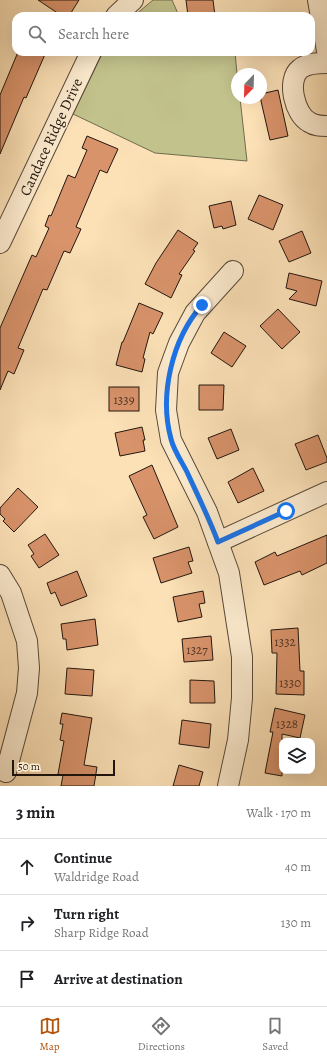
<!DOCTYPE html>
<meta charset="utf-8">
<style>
:root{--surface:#fff;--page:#f6f6f6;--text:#202124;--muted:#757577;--line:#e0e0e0;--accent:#b45309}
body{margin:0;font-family:Alegreya,serif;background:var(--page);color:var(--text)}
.controls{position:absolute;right:12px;bottom:12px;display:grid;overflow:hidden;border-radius:8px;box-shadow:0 4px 16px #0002}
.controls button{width:36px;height:36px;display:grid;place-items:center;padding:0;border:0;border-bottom:1px solid var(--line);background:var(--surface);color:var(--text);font:20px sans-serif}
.compass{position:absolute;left:231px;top:68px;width:36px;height:36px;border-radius:50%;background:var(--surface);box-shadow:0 4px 16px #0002;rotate:203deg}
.scale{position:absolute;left:12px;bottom:10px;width:103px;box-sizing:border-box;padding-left:4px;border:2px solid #22160f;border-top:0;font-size:11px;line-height:14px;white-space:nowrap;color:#22160f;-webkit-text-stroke:3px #fdecd0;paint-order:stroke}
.stop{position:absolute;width:12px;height:12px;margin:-9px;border:3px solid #1a73e8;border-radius:50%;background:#fff}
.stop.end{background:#1a73e8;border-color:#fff;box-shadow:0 1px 4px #0008}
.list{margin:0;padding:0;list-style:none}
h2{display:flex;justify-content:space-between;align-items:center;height:52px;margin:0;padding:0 16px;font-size:17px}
h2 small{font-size:13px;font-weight:400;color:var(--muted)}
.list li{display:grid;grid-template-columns:26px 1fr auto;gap:12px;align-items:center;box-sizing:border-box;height:56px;padding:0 16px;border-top:1px solid var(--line)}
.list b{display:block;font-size:15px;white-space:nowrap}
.list p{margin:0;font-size:13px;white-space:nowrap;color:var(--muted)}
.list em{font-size:13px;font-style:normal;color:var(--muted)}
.icon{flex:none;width:22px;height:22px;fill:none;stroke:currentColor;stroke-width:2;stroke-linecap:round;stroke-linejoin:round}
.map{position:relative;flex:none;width:327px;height:786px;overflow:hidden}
.search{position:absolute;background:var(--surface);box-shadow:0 4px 16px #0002;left:12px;right:12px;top:12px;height:44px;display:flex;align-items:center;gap:10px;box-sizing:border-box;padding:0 14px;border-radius:12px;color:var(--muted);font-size:15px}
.sheet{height:220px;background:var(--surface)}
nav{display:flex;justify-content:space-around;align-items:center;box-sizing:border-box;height:56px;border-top:1px solid var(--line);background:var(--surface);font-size:11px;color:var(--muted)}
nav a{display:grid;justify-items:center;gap:2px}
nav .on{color:var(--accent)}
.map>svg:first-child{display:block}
.green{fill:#c2c28c;stroke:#726c4e}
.building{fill:#d9936b;stroke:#22160f}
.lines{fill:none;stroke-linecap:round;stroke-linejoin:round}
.minor-casing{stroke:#584939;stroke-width:22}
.minor{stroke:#fdecd0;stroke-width:20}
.route{stroke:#1a73e8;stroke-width:5}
.labels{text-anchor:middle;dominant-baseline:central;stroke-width:3;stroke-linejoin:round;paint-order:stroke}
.number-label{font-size:13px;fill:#503526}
.street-label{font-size:15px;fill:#22160f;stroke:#fdecd0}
</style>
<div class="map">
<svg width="327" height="786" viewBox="0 0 327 786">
<rect width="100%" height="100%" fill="#fce1b7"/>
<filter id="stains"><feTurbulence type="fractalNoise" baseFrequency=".005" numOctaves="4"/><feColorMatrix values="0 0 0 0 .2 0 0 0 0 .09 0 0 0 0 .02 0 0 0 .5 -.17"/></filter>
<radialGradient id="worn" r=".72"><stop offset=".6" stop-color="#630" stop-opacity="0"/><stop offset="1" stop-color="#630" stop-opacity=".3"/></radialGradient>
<!-- green -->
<g class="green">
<path d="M153,0H172L179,16H134Z"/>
<path d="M103,52H235L237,74V98H240L247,161L155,153L73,114Z"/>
</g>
<!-- building -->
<g class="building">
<path d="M38,0H79L69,16H62Z"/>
<path d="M186,0H213L215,16H188Z"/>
<path d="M18,52H46L26,98L24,97L0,154V95Z"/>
<path d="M278,90L288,136L270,140L261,101V94Z"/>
<path d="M87,136L118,149L107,173L100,170L76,227L81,229L70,253L64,251L47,290L43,289L18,348L24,350L14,374L8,371L0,390V328L32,255L36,257L49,228L45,226L49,215L51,216L68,175L75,178L87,150L82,148Z"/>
<path d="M259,195L283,205L273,230L248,219Z"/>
<path d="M231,201L236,225L223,229L222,226L214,228L209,206Z"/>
<path d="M178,230L198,243L193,250L195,251L179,274L182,275L171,298L145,284L156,263Z"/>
<path d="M302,231L311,253L289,262L279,241Z"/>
<path d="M289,273L322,281L316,306L289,299L297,291L286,288Z"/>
<path d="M139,303L163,313L153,334L150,332L143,358L145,359L142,372L116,365L122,342H123Z"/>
<path d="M278,309L300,332L282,349L260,326Z"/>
<path d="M224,332L246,346L232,367L211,353Z"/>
<path d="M199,385H224L223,410H199Z"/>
<rect x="109" y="387" width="30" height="24"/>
<path d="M142,427L145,440H143L145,451L120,456L115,433Z"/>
<path d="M231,429L239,450L217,459L208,438Z"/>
<path d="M318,435L327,458V462L306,470L295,444Z"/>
<path d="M152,465L178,527L154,539L143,517L147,515L129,476Z"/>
<path d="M253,468L264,491L238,503L228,482Z"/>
<path d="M18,488L38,507L14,532L3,521L5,519L0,514V508Z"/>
<path d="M45,534L59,555L39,568L31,556L34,554L28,545Z"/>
<path d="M327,535V563L302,575L300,571L264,585L255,562L275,552L277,556Z"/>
<path d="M189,547L193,561L188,562L192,573L161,583L153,558Z"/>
<path d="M77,571L87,596L61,606L55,592L51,594L47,583Z"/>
<path d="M203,591L205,603L199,604L202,617L178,622L173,597Z"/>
<path d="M95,619L98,645L67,650L66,639H63L61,624Z"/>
<path d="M298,628L300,671H304V695L276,694L277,653H272L271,630Z"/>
<path d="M211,636L213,660L184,662L182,639Z"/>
<path d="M67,668L94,670L92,696L65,694Z"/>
<path d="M190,680L214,681L215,703H190Z"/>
<path d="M275,708L305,715L300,738L282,734V776L265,773L273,732H270Z"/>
<path d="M62,713L92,718L84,765L97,767L94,786H61L63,775L58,774L64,741L60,740L63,724H60Z"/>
<path d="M182,720L211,724L209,748L179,744Z"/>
<path d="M179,765L203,772L199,786H173Z"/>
</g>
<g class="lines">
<!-- minor casing -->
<g class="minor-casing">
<g id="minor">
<path d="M318,0L327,51"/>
<path d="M116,16L133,0"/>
<path d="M327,63C318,63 307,63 300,69C286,80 295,115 309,122C315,126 320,126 327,126"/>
<path d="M0,243L91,52"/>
<path d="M218,542L327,492"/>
<path d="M0,575L11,593L27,641L29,668L27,693L6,772"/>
<path d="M228,786L238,740L242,698V657L229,573L207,512L171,440L166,410L168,373L179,343L195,313L233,271"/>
</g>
</g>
<!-- minor -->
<use href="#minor" class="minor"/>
</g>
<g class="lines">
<!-- route -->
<path class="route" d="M202,305C172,339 159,395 171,439C174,451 182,462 187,472C198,496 209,518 218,542L286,511"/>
</g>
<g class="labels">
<!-- number labels -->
<g class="number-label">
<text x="124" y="399">1339</text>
<text x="285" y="641">1332</text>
<text x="197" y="649">1327</text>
<text x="290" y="682">1330</text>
<text x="287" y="723">1328</text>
</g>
<!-- street labels -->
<g class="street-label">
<text transform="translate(51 137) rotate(-65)">Candace Ridge Drive</text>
</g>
</g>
<rect width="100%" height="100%" filter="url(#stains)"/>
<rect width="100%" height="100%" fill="url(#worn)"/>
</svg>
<div class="controls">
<button><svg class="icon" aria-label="layers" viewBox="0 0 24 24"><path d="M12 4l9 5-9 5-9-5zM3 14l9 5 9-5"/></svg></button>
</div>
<svg class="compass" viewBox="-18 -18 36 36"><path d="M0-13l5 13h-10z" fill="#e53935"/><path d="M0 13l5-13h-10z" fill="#757577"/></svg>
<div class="scale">50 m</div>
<div class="stop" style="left:286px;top:511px"></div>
<div class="stop end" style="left:202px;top:305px"></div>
<div class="search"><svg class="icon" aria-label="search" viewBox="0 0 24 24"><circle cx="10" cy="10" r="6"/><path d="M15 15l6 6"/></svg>Search here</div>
</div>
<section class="sheet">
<h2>3 min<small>Walk · 170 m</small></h2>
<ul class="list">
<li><svg class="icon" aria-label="ahead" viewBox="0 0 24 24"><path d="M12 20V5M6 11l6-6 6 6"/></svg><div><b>Continue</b><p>Waldridge Road</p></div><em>40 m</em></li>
<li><svg class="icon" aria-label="right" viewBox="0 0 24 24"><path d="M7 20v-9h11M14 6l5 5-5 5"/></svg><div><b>Turn right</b><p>Sharp Ridge Road</p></div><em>130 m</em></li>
<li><svg class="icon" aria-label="arrive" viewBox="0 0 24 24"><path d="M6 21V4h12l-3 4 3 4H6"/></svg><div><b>Arrive at destination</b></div></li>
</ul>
</section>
<nav>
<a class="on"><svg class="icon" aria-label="map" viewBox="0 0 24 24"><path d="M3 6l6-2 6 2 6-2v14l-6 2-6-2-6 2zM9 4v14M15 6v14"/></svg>Map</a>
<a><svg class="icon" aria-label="directions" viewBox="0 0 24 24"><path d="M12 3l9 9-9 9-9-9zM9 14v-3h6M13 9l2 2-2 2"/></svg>Directions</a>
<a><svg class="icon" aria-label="saved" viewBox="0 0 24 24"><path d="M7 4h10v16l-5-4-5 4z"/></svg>Saved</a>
</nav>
